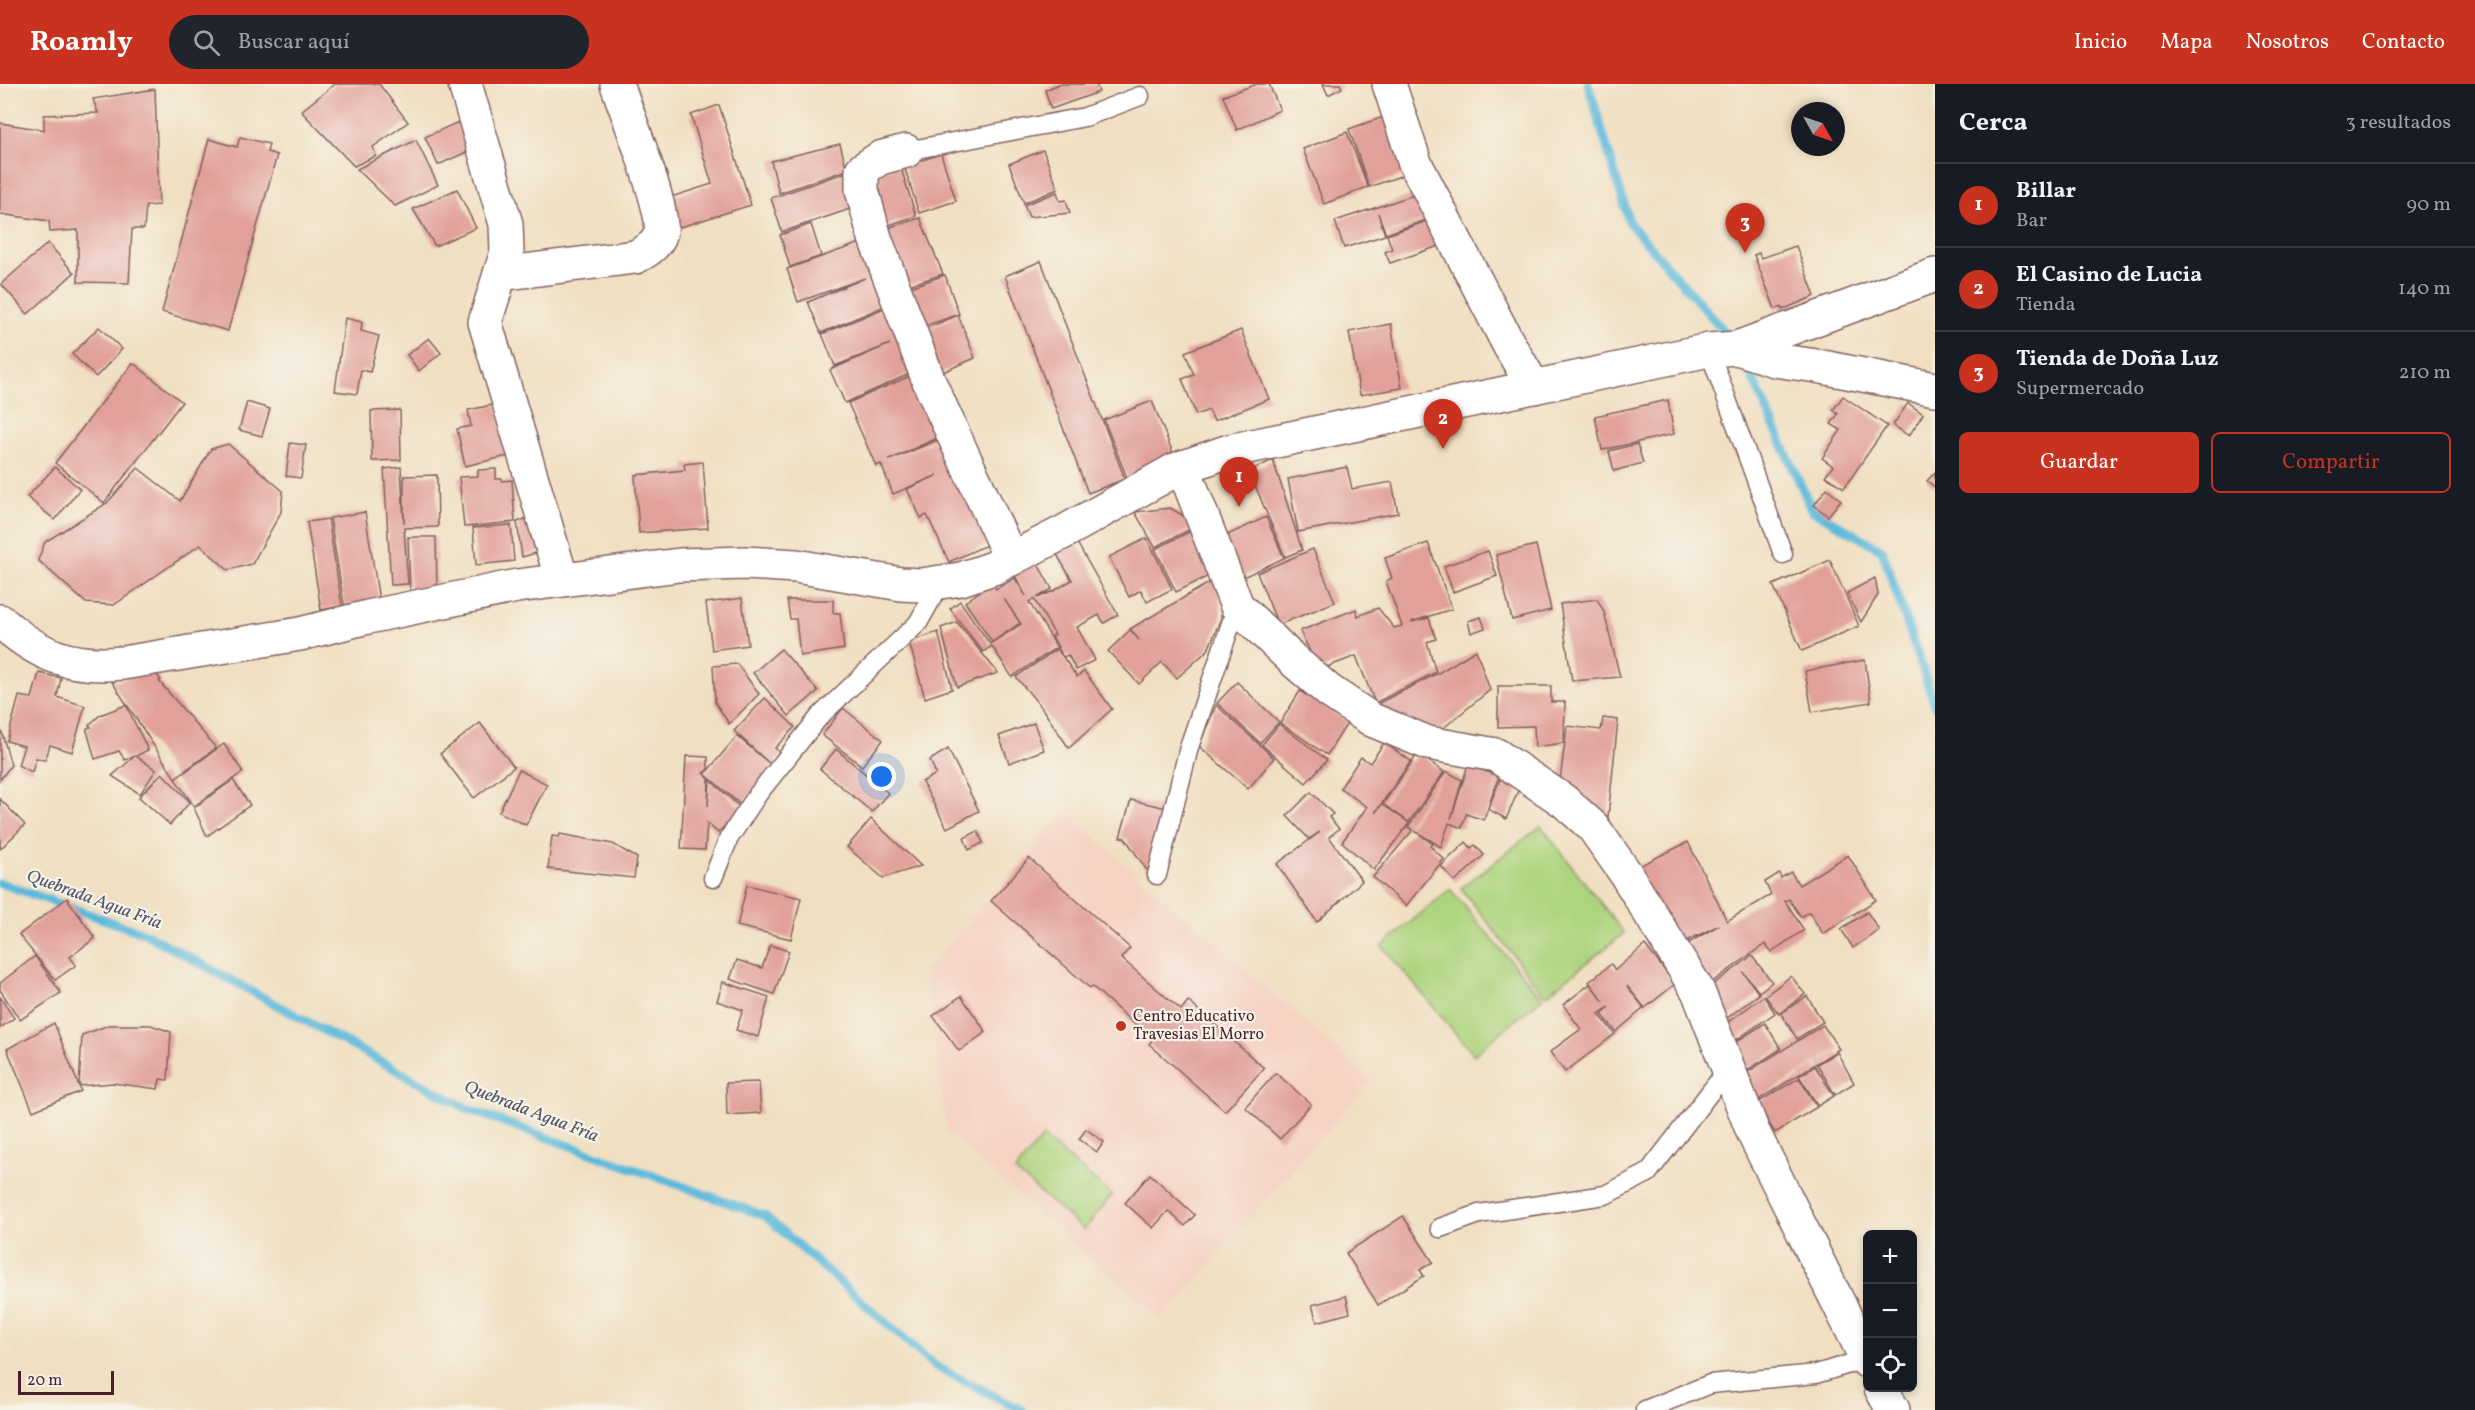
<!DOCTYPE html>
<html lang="es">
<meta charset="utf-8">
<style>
:root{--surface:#171b24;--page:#20242c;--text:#f1f3f6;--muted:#9ea1a6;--line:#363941;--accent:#c8321e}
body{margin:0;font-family:Vollkorn,serif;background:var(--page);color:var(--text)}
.controls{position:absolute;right:18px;bottom:18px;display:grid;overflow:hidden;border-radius:9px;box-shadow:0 3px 9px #0003}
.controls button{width:54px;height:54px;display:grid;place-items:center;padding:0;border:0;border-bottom:2px solid var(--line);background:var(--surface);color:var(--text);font:30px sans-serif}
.compass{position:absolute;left:1791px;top:18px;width:54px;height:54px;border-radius:50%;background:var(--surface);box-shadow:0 3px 9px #0003;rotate:130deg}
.scale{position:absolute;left:18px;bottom:15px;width:96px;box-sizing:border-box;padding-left:6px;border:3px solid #4a1f2b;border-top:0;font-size:16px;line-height:21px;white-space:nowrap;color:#4a1f2b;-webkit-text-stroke:4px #f7f3e8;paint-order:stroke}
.you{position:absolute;left:882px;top:693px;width:21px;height:21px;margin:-15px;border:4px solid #fff;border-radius:50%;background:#1a73e8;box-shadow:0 0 0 9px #1a73e833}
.badge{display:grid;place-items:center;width:39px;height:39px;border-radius:50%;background:var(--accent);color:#fff;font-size:20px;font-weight:700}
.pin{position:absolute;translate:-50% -50px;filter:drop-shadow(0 2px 3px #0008)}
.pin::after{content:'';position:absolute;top:32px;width:21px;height:18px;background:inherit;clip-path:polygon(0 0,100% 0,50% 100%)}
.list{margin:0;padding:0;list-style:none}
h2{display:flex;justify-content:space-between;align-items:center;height:78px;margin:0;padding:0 24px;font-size:26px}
h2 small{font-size:20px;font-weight:400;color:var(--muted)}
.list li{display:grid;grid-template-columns:39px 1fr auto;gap:18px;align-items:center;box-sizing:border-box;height:84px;padding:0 24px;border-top:2px solid var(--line)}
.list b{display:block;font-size:22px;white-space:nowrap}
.list p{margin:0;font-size:20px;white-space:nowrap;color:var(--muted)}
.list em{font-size:20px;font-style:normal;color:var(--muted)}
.actions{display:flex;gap:12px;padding:18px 24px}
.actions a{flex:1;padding:14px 0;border:2px solid var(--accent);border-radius:9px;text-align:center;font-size:21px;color:var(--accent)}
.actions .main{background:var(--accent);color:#fff}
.icon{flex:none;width:33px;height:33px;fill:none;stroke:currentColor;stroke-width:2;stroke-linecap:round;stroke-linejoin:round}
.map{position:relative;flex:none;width:1935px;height:1326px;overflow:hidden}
header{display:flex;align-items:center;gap:36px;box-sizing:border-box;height:84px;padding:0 30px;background:var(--accent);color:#fff}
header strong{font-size:28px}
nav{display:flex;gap:33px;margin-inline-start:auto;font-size:21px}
.search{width:420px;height:54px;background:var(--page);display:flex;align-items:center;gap:15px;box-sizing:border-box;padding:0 21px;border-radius:33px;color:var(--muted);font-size:22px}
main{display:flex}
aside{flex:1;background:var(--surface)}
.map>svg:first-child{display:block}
.built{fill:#f5d2c2}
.green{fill:#add47e;stroke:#7c7a54;stroke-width:1.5}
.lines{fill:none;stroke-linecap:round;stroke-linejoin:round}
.stream{stroke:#5cb9da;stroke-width:9}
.building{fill:#e1a09a}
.service-casing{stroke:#846260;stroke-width:21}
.minor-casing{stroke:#846260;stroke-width:36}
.tertiary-casing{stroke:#846260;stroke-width:36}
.service{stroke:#fff;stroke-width:18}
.minor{stroke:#fff;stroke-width:33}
.tertiary{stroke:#fff;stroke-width:33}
.poi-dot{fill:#c8321e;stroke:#f7f3e8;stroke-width:2}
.labels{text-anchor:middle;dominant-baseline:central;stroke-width:4.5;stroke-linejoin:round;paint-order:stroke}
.poi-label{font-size:16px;fill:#4a1f2b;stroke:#f7f3e8;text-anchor:start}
.water-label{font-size:18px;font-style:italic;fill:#505568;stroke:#f7f3e8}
</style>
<header>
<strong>Roamly</strong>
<div class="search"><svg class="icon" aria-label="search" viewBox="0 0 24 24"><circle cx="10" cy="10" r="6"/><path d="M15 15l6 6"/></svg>Buscar aquí</div>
<nav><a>Inicio</a><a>Mapa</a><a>Nosotros</a><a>Contacto</a></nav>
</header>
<main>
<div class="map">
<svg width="1935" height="1326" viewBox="0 0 1935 1326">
<rect width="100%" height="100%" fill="#f7f3e8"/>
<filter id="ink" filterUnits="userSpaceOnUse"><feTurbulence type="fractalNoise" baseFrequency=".0167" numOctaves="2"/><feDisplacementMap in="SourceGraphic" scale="12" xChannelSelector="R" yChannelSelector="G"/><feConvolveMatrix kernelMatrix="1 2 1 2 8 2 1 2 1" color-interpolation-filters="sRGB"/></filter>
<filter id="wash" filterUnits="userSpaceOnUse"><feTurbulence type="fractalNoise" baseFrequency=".008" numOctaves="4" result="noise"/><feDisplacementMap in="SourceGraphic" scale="24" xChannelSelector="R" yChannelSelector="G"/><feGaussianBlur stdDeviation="1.35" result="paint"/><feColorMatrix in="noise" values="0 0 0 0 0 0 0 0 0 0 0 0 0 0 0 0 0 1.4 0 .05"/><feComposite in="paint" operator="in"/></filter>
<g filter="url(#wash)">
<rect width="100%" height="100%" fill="#f0dfc1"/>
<!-- built -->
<path class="built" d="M1065,727L1372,996L1161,1236L947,1048L925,887Z"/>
<!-- green -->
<g class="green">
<path d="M1541,742L1624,849L1545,912L1461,804Z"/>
<path d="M1450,805L1542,914L1474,971L1382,862Z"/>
<path d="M1043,1053L1112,1111L1084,1146L1015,1087Z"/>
</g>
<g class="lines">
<!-- stream -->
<g class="stream">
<path d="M1588,0L1630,140L1732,256"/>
<path d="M1744,275L1812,426L1882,466L1935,622"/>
<path d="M0,799L146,850L470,1026L765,1132L935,1282L1022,1326"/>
</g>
</g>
<g id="blocks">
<!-- building -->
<g class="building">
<path d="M335,0H379L408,38L373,63L376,72L354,82L301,27Z"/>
<path d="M1059,0H1096L1099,8L1051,25L1045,6Z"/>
<path d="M1257,0H1269L1280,26L1237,46L1223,12Z"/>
<path d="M1323,0H1340L1342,4L1328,11Z"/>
<path d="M155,5L159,121L146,122L144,145H132L129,199L78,198V146L50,148L49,137L0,130V39L44,46V31L98,29L93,15Z"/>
<path d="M719,21L751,121L677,144L668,114L712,100L691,31Z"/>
<path d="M1389,31L1409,89L1369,103L1349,45Z"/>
<path d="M465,35L478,63L438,81L425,53Z"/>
<path d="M1347,48L1368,103L1324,120L1303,65Z"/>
<path d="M240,53L269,60L267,68L277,71L228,247L162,228L209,55L237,63Z"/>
<path d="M416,56L438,101L395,122L357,85Z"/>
<path d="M840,60L847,86L779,109L771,77Z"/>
<path d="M1043,66L1058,105L1024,119L1009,80Z"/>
<path d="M941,70L956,117L919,129L904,82Z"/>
<path d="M900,81L916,132L883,143L867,92Z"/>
<path d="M847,88L859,122L782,148L771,114Z"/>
<path d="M457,105L476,144L435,162L413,125Z"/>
<path d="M1057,108L1060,117L1066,116L1070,129L1029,133L1024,121Z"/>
<path d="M1417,110L1426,136L1386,150L1378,129L1385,151L1344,164L1335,137Z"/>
<path d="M920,134L943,190L906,202L884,145Z"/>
<path d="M1430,136L1439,162L1390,179L1385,168L1392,165L1387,151Z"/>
<path d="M811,140L821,172L790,183L780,151Z"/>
<path d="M866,157L892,219L821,249L808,218L865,194L798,218L787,185Z"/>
<path d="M48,159L74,189L28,230L1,200Z"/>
<path d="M1796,162L1815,212L1782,226L1781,223L1775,225L1754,171L1759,169L1761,174Z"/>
<path d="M1041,177L1125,395L1088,409L1005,192Z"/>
<path d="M945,191L959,230L916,245L902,206Z"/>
<path d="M894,220L918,286L845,319L830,286L890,260L835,282L822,250Z"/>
<path d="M958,231L975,274L936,291L918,248Z"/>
<path d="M345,234L362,238L361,247L379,252L370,288L361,286L357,310L335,307Z"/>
<path d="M1391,240L1402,304L1360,311L1349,248Z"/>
<path d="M99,243L122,265L96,293L72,270Z"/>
<path d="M1241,246L1269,315L1214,337L1209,326L1196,331L1182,295L1194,291L1185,268Z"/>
<path d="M429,254L441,269L419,287L407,271Z"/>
<path d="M132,280L136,281L182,318L104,419L55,379Z"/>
<path d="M917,289L944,351L889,376L943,354L991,459L949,478L927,431L921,434L907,405L938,391L893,410L881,380L876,382L848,319Z"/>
<path d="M1843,312L1887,342L1844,404L1825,392L1833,382L1822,374L1841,346L1831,340L1838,330L1833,326Z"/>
<path d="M1668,316L1674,350L1602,366L1595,332Z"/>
<path d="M1152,317L1175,374L1127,394L1104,336Z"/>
<path d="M247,318L270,325L262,352L239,346Z"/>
<path d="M1908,319L1923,330L1909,352L1893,341Z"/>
<path d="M497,320L508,372L465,382L457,345L471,342L468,326Z"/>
<path d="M400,326L401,376L372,377L371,327Z"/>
<path d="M290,359L306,361L301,394L286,392Z"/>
<path d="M228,360L283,407L281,428L252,480L228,486L200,461L114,521L86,519L38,476L45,458L107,419L138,384L180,417L211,365Z"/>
<path d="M1637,360L1643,379L1614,387L1609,367Z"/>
<path d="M1273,376L1302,466L1285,473L1249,387Z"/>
<path d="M703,378L708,444L639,449L635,391L685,386L684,380Z"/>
<path d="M55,383L80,405L55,436L27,413Z"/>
<path d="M401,383L404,439V392L437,391L438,443L404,444L408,500L391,501L384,385Z"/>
<path d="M1347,383L1352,405L1392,398L1398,429L1298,448L1288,395Z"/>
<path d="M496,385V395H502V397L512,396L515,438L464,443L459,393L478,392V386Z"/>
<path d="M1935,388V403L1927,397Z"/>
<path d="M1827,404L1841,416L1828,432L1814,421Z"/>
<path d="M1170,424L1199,441L1155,463L1135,428Z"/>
<path d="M365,428L379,516L344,521L330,434Z"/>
<path d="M533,432L546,466L522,473L517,438Z"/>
<path d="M1266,433L1284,474L1241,494L1223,453Z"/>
<path d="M328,435L342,522L321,526L307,438Z"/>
<path d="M511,441L514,477L476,481L473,444Z"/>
<path d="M1199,443L1221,486L1176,508L1155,465Z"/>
<path d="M408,453H436L437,508L410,509Z"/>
<path d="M1147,454L1172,505L1147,518L1141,506L1129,513L1109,473Z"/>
<path d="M1076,457L1118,531L1104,539L1099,531L1077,543L1095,576L1076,586L1068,571L1063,573L1077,593L1084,587L1112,625L1069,664L1041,623L1016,593L1057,565L1063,573L1052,552L1055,551L1034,515L1029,518L1057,563L1012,593L992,562L983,568L950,525L960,517L990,560L1021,540L1004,515L1020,539L992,558L965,518L992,499L996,505L1015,494L1026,512L1013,488L1035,475L1052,505L1037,514L1054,507L1072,496L1056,469Z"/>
<path d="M1428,459L1452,525L1411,538L1429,534L1436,555L1427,558L1436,588L1375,619L1356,572L1319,586L1300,547L1356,525L1358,532L1378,524L1394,544L1402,542L1386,497L1392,494L1385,474Z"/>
<path d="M1536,461L1551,526L1512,536L1496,471Z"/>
<path d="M1313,465L1335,518L1278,541L1257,489Z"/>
<path d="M1488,467L1497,492L1453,508L1444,482Z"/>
<path d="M1830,476L1859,542L1802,567L1773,501Z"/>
<path d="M1219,493L1221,534L1208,566L1177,594L1162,578L1139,600L1108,567L1130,546L1139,556L1130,545Z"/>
<path d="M1875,494L1878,511L1861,538L1847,509Z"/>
<path d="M742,514L748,561L712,566L706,519Z"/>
<path d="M1597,515L1604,528L1620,593L1572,597L1560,520Z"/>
<path d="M787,516H833V529H840L844,565L800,572L796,535H790Z"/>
<path d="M1481,533L1485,544L1471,549L1468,537Z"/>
<path d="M957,538L998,589L957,603L941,544Z"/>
<path d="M938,548L952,605L925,614L909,558Z"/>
<path d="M781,565L818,607L789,632L753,589Z"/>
<path d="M1476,566L1490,606L1441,646L1396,633L1377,620L1440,588Z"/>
<path d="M1865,576L1871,618L1812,628L1805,587Z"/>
<path d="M737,580L759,610L729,640L715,618L713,582Z"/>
<path d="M153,586L161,596L159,597L216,664L175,694L112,598Z"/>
<path d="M39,589L61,594L57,613L85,622L72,668L50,661L45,676L36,674L32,688L18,681L24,662L7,657L19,612L32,614Z"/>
<path d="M1237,598L1279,638L1260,659L1217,619Z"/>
<path d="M1498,602H1551V618H1565L1564,659L1535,663L1534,642L1498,643Z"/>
<path d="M1300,607L1348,638L1327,671L1280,639Z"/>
<path d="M765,614L795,643L775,664L782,671L741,721L705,690L737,652L770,680L734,647Z"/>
<path d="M126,621L148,666L136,672L156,686L140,710L112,692L135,672L125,676L119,667L95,675L87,647V644L91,643L89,641L100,631Z"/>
<path d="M1216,621L1274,674L1248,705L1199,662Z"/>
<path d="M843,624L883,656L862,682L822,651Z"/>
<path d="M1603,634L1618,636L1608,733L1559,704L1567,642L1601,646Z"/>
<path d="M480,639L514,683L474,714L440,670Z"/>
<path d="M1034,639L1044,666L1009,679L999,652Z"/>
<path d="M1279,640L1327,676L1306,699L1262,661Z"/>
<path d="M0,642L11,681L0,696Z"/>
<path d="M1384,659L1411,677L1375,729L1382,720L1409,739L1374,786L1342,758L1367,723L1340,704L1361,673L1370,679Z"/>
<path d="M224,660L243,688L194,722L175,695Z"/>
<path d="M836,665L888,709L872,728L820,685Z"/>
<path d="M948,665L979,727L947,744L922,698L936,690L930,676Z"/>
<path d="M1418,669L1444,688L1409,738L1383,720Z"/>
<path d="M686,672L708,673V685L703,689L709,695L708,722L710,696L741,724L718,749L707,739L705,766L681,765Z"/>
<path d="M1468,681L1499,692L1484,736L1466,730L1462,744L1449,739L1441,763L1415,747L1433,760L1430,762L1444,775L1406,822L1373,793L1413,746L1408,743L1446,687L1462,696L1451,735Z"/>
<path d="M519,686L547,700L526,741L499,728Z"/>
<path d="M162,689L190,718L170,741L139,713Z"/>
<path d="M1501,693L1519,705L1506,735L1488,725Z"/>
<path d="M233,696L250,721L207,752L194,724Z"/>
<path d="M1311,708L1333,730L1329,733L1339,745L1329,753L1362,797L1317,838L1277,780L1320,748L1309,755L1287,732Z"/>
<path d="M0,715L25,741L0,765Z"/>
<path d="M1131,716L1167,724L1151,787L1146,785L1125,754L1120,753Z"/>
<path d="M871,735L921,782L883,794L847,763Z"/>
<path d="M978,747L983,759L969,766L964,754Z"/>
<path d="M560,750L613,760L637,774L634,794L548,785L552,752L559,753Z"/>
<path d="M1466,758L1471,764L1475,761L1484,771L1455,798L1441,782Z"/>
<path d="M1688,758L1727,837L1771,811L1765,798L1779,789L1781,794L1791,788L1799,801L1848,771L1876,816L1823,850L1809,828L1801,833L1789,815L1785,817L1804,846L1771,868L1765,860L1704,904L1680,864L1719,841L1677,862L1637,783Z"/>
<path d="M1029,774L1130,864L1121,874L1181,926L1188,917L1264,984L1225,1027L1149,960L1152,956L1092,902L1090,904L991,817Z"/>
<path d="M747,801L801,814L791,855L737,842Z"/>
<path d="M67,814L95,854L70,873L76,881L55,896L19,851Z"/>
<path d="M1867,828L1879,846L1853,864L1841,845Z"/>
<path d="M770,861L789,867L774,910L730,895L737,876L762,884Z"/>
<path d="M1645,861L1675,900L1645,924L1627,902L1644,924L1616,948L1602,930L1609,923L1599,930L1615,950L1565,988L1550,968L1581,945L1563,921L1590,900L1604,918L1589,898L1611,880L1615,886Z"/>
<path d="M35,872L61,909L20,936L0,906V899Z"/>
<path d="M1752,872L1772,898L1759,908L1743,888L1759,910L1722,938L1700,910Z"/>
<path d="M1791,892L1805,910L1779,930L1765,912Z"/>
<path d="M723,898L769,913L758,953L736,946L743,926L717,917Z"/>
<path d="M961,912L986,948L959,967L933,932Z"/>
<path d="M1764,912L1775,929L1732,959L1721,943Z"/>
<path d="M1807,912L1823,938L1797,955L1781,929Z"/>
<path d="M0,913L14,934L0,944Z"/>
<path d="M54,939L81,1007L33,1027L7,965Z"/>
<path d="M1765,939L1781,965L1743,989L1728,963Z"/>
<path d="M109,941H151L171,948L168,996L160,995L158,1005L113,999L79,1002L82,951Z"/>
<path d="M1823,941L1839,965L1757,1017L1741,992Z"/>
<path d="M1837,968L1854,999L1835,1011L1817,980Z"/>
<path d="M1815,982L1834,1012L1818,1022L1799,992Z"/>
<path d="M1276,989L1311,1020L1280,1055L1245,1023Z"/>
<path d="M1799,994L1817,1023L1775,1049L1757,1019Z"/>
<path d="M759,998L761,1029L727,1031L726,999Z"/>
<path d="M1086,1045L1104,1058L1097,1068L1079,1055Z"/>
<path d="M1150,1090L1195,1131L1185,1142L1168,1127L1153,1144L1125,1119Z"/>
<path d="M1403,1132L1433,1178L1420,1186L1424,1192L1378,1221L1346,1169Z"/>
<path d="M1346,1212L1350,1229L1317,1238L1312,1221Z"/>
</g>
</g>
</g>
<g filter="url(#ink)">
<use href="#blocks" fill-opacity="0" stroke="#846260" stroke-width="1.5"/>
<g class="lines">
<!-- service casing -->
<g class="service-casing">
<g id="service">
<path d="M906,67L1085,33L1140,12"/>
<path d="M1709,266L1783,470"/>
<path d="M1157,791L1189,663L1237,522"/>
<path d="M713,794L729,754L758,710L820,632L918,539L941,498"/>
<path d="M1440,1144L1479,1130L1605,1111L1648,1089L1728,985"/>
<path d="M1645,1326L1710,1300L1816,1290L1866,1275"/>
</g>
</g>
<!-- minor casing -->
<g class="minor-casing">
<g id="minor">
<path d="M465,0L506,140L507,168L485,238L562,496"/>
<path d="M1389,0L1415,79L1509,261L1534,303"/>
<path d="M906,67L880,74L862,86V106L875,154L930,300L1011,475"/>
<path d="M500,190L635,173C646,168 658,161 661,148C665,125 626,27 617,0"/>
<path d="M0,537C40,572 70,584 123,579L300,550L368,533L517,502L679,481L745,479L796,482L901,500L921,501L961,495L993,484L1064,448L1175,386L1229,367L1709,266L1737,264L1935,191"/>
</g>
</g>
<!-- tertiary casing -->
<g class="tertiary-casing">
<g id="tertiary">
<path d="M1737,264L1774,276L1817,282L1935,305"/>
<path d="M1183,383L1237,522L1294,577L1329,607L1372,636L1428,659L1496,671L1564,717L1593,743L1624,787L1698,907L1753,1048L1868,1278"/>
<path d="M1881,1304L1893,1326"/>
</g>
</g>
<!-- service -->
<use href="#service" class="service"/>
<!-- minor -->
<use href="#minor" class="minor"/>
<!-- tertiary -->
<use href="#tertiary" class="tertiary"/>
</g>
</g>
<!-- markers -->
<circle class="poi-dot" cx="1121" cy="942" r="6"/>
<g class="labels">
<!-- poi labels -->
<g class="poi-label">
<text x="1133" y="933">Centro Educativo<tspan x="1133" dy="18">Travesias El Morro</tspan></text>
</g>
<!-- water labels -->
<g class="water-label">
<text transform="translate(94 816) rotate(20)">Quebrada Agua Fría</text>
<text transform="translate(531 1028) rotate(21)">Quebrada Agua Fría</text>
</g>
</g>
</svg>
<div class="controls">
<button>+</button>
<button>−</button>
<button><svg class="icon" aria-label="locate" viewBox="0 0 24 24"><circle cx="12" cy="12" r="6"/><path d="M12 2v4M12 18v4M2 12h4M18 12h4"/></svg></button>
</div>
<svg class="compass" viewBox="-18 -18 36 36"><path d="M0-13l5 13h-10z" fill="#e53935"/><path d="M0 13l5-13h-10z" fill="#9ea1a6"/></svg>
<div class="scale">20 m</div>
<div class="you"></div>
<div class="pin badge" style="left:1239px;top:423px">1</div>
<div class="pin badge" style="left:1443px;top:365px">2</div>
<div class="pin badge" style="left:1745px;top:169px">3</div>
</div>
<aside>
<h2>Cerca<small>3 resultados</small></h2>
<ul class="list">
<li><span class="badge">1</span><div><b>Billar</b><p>Bar</p></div><em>90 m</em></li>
<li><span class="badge">2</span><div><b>El Casino de Lucia</b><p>Tienda</p></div><em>140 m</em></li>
<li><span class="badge">3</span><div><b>Tienda de Doña Luz</b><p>Supermercado</p></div><em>210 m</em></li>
</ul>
<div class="actions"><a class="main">Guardar</a><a>Compartir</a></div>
</aside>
</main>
